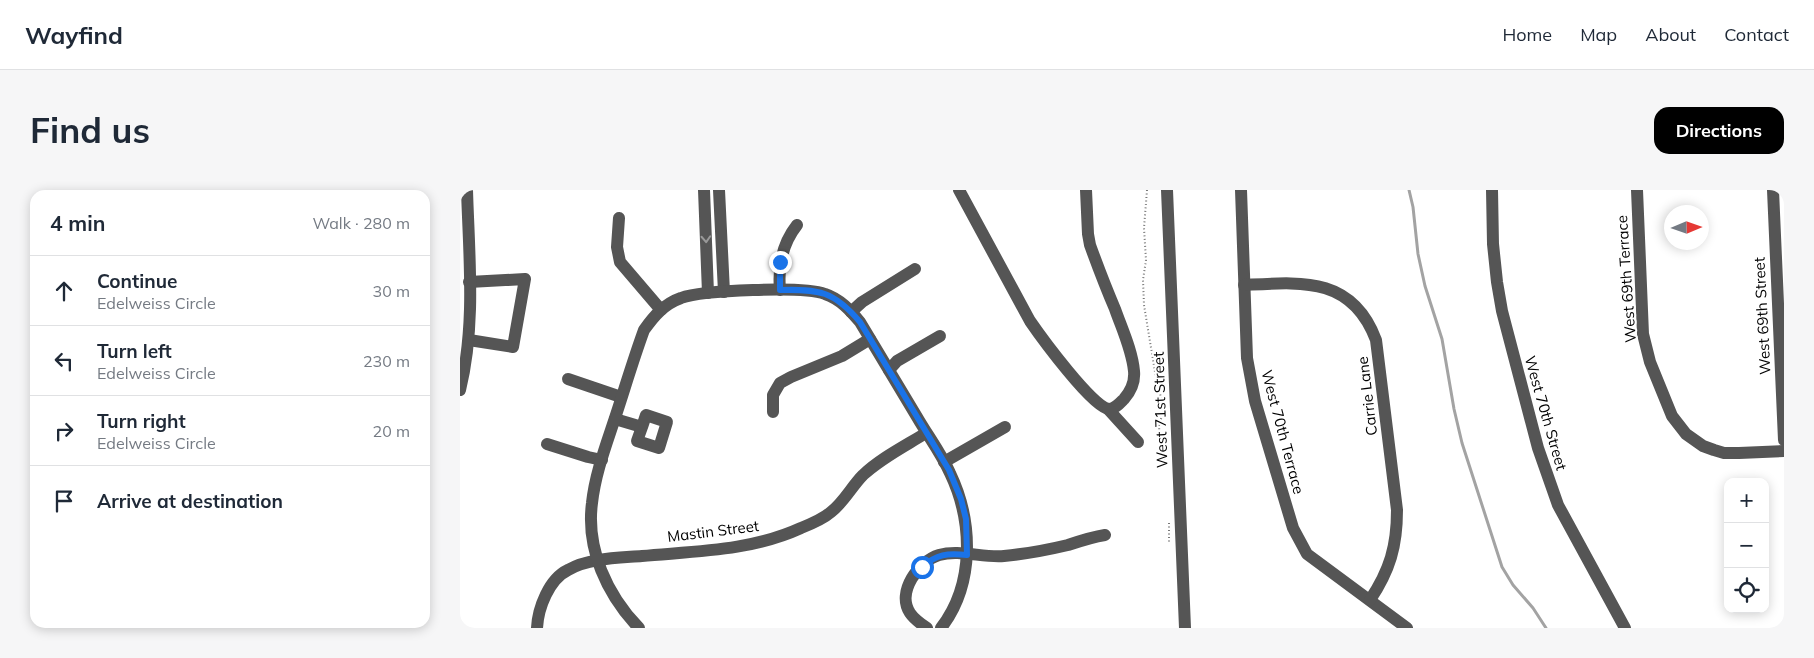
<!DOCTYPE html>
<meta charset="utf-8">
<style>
:root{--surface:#fff;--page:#f6f6f7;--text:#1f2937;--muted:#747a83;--line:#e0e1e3;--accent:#000}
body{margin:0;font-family:Mulish,sans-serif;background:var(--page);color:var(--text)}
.controls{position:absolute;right:15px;bottom:15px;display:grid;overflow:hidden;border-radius:10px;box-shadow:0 2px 12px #0003}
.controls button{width:45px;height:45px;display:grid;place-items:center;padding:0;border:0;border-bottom:1px solid var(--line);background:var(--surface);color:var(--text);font:25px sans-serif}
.compass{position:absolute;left:1204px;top:15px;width:45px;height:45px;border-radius:50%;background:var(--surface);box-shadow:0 2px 12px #0003;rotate:88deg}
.stop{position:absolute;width:15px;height:15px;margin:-11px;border:4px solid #1a73e8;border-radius:50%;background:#fff}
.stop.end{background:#1a73e8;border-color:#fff;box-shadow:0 1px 5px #0008}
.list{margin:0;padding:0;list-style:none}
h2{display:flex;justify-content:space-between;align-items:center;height:65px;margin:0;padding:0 20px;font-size:21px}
h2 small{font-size:16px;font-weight:400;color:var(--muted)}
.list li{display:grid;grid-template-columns:32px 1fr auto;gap:15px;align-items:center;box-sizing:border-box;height:70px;padding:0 20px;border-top:1px solid var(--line)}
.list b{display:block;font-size:19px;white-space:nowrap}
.list p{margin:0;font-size:16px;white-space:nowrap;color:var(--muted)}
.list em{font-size:16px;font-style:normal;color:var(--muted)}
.icon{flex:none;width:28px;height:28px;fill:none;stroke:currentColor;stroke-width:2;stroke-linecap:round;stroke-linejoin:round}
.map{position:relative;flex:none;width:1324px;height:438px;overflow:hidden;border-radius:15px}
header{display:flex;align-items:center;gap:30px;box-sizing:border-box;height:70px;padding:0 25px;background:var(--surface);border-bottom:1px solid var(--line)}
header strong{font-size:24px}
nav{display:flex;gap:28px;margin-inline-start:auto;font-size:18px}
.intro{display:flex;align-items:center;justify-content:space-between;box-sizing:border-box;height:120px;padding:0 30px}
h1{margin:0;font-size:35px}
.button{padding:12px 22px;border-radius:15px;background:var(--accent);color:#fff;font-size:18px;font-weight:700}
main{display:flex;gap:30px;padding:0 30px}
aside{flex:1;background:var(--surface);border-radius:15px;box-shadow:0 2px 12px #0003}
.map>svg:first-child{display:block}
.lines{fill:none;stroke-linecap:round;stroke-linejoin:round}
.stream{stroke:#a3a3a3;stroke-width:3}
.path{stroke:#777;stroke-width:2;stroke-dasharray:1 2.5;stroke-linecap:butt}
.minor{stroke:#555;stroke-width:12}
.oneway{stroke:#999}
.route{stroke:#1a73e8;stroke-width:6}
.labels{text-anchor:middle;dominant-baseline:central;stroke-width:4;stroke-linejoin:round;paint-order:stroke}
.street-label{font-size:15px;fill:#000;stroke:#fff}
</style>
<header>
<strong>Wayfind</strong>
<nav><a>Home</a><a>Map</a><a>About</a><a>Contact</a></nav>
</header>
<div class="intro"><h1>Find us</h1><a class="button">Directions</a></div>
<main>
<aside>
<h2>4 min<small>Walk · 280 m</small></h2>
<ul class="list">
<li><svg class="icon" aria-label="ahead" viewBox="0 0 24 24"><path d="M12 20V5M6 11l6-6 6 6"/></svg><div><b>Continue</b><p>Edelweiss Circle</p></div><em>30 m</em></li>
<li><svg class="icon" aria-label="left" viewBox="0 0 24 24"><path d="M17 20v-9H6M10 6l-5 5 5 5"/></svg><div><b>Turn left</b><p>Edelweiss Circle</p></div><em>230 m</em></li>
<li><svg class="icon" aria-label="right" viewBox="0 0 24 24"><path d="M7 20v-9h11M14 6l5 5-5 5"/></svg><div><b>Turn right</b><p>Edelweiss Circle</p></div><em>20 m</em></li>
<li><svg class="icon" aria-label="arrive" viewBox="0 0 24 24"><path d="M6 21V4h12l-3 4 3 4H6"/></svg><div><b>Arrive at destination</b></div></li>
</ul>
</aside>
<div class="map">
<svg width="1324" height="438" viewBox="0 0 1324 438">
<rect width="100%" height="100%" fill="#fff"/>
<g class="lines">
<!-- stream -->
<path class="stream" d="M949,0L953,17L958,64L965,96L982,149L994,219L1002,253L1042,377L1053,395L1073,418L1086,438"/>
<!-- path -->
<g class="path">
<path d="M687,0L684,38L686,70L683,90L684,115L695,182L704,221L699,234L700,261L707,275"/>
<path d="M709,333V353"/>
</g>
<!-- minor -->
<g class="minor">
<path d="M244,0L248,103"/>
<path d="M259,0L264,102"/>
<path d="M499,0L570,131C581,147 633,218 649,219C655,219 660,213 664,209C671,201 675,191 674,181C672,160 662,139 655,119C646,98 638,77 630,55L628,44L626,0"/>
<path d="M707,0L725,438"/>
<path d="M781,0L787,168L795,211L833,338L847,364L947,438"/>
<path d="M1032,0L1033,54L1037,92L1042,121L1078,258L1098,315L1165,438"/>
<path d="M1177,0L1183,144L1190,172L1212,226L1226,244L1243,256L1254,260L1264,263H1279L1324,261"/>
<path d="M1313,0L1324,250"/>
<path d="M159,28L157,57L160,72L201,120"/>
<path d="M784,95C841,92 892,86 916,150L937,320C937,356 930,380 910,410"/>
<path d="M320,100C318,77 322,54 337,35"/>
<path d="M391,122L402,112L455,79"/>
<path d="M9,150L53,157L65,89L9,92"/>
<path d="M429,180L437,171L480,146"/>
<path d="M108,189L161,207"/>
<path d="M0,200C16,135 9,67 7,0"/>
<path d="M648,219L678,252"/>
<path d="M313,222V205L320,193L331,187L382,166L410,149"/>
<path d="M155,229L182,237L177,251L199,258L207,232L186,225L182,237"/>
<path d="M87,254L128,267L142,270"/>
<path d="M484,272L545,237"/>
<path d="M77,438C78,418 89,389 108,380C129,368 158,368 182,366C236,361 291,361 341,338C351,334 363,329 371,322C384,312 392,296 403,285C421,268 445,256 466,243"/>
<path d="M179,438C147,405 126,359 132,313C135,285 145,258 154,231C164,201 173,170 184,140C194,126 204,114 221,108C242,100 344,96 365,104C380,109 390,120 400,132C419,164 438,195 457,227C468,246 481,263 490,283C513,331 515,394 481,438"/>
<path d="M467,438C461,434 454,429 450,423C436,402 459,371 479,365C499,359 523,368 544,366C565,364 587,360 608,355C620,351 632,347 645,345"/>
</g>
</g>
<!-- one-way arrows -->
<defs><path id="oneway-chevron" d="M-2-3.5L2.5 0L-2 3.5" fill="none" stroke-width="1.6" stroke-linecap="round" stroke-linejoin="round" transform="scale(1.25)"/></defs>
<use class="oneway" href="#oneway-chevron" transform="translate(246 49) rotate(87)"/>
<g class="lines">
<!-- route -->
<path class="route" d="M320,72V100C359,99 374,101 400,132L489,280L501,309L506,329L507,365C487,363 477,364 462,377"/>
</g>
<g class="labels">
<!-- street labels -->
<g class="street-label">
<text transform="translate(1166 89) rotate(-94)">West 69th Terrace</text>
<text transform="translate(1302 126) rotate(-93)">West 69th Street</text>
<text transform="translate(907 206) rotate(-97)">Carrie Lane</text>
<text transform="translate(700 220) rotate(-92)">West 71st Street</text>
<text transform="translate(1086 223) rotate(74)">West 70th Street</text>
<text transform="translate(823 242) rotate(75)">West 70th Terrace</text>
<text transform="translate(253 341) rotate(-7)">Mastin Street</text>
</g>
</g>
</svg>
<div class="controls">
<button>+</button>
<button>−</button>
<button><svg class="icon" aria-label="locate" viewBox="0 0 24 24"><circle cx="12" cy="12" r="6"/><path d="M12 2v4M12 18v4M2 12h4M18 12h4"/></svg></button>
</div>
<svg class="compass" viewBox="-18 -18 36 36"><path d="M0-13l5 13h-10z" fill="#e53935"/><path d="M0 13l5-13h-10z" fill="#747a83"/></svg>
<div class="stop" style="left:462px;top:377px"></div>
<div class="stop end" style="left:320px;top:72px"></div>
</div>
</main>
